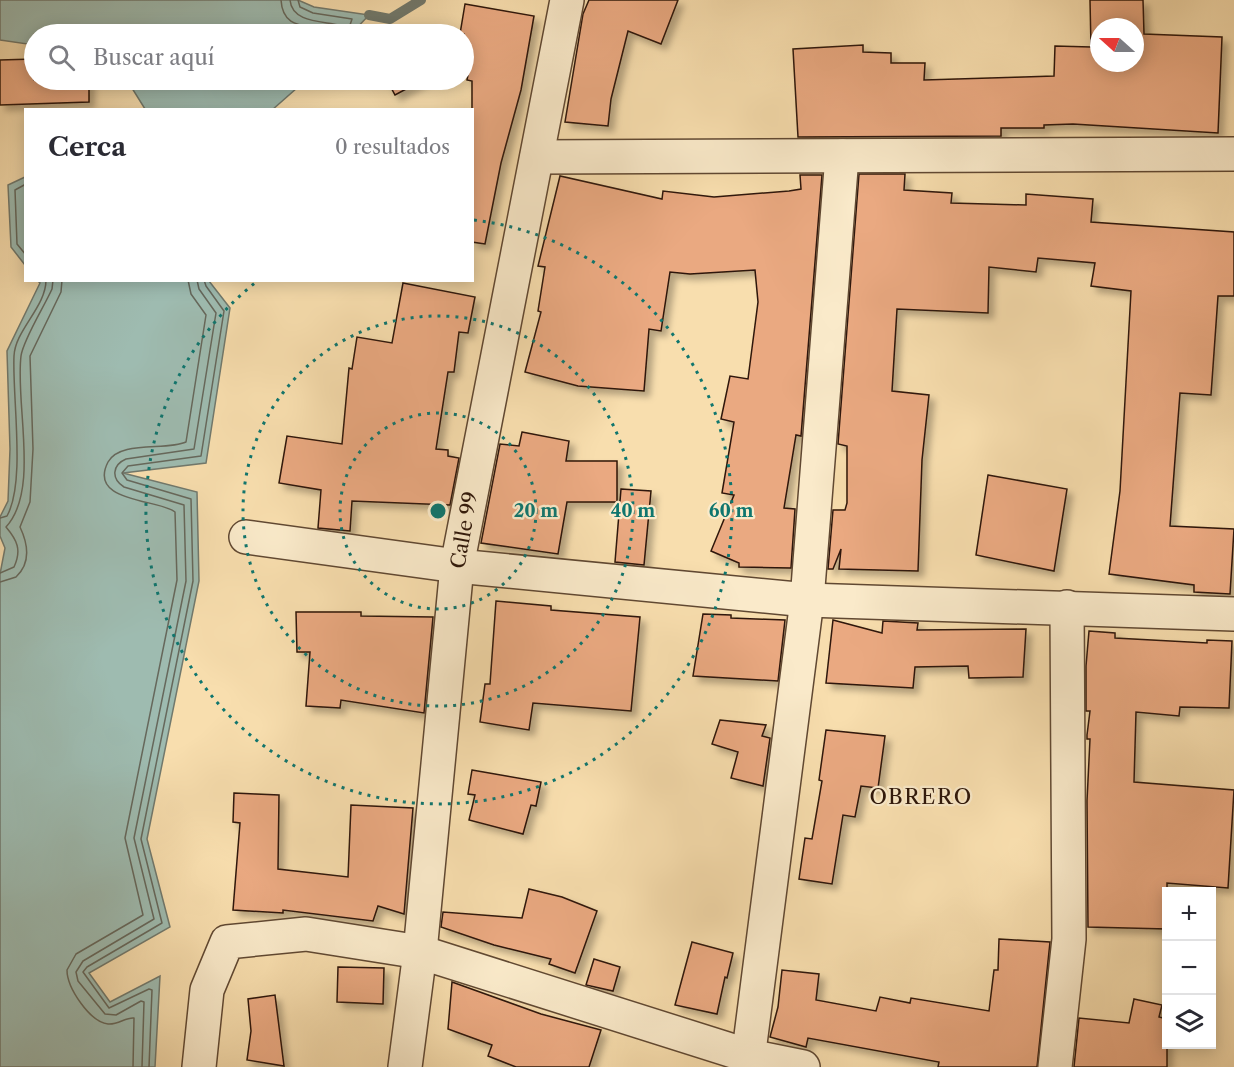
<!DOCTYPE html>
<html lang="es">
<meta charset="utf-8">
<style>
:root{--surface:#fff;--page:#f2f2f3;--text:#2b2b33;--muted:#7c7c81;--line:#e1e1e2}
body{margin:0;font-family:"Libre Caslon Text",serif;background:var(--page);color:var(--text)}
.controls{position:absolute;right:18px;bottom:18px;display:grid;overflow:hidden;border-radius:0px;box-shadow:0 3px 15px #0003}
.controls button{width:54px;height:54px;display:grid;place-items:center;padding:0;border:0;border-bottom:2px solid var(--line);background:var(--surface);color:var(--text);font:30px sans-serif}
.compass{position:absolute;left:1090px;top:18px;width:54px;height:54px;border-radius:50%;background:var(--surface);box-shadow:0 3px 15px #0003;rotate:291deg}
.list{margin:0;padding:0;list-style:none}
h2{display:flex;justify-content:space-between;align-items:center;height:78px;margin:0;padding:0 24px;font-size:26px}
h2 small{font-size:20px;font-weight:400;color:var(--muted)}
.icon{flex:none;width:33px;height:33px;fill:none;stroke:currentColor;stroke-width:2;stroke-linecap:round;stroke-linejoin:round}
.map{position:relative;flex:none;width:1234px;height:1067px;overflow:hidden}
.search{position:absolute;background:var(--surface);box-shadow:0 3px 15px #0003;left:24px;top:24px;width:450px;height:66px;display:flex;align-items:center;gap:15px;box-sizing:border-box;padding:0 21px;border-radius:33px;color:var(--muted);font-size:22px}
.panel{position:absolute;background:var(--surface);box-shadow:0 3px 15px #0003;left:24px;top:108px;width:450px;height:174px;border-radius:0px}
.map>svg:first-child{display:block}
.water{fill:#9ebbb0;stroke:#71796d;stroke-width:1.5}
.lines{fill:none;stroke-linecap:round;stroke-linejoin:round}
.shore{stroke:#66685c;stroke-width:1.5}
.stream{stroke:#71796d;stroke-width:10}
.building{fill:#eaa981;stroke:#2e1609;stroke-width:1.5;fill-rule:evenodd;filter:url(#shadow)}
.minor-casing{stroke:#604832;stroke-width:36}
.minor{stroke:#faeaca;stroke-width:33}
.ring{fill:none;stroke:#0f766e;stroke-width:3;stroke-dasharray:3 6}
.labels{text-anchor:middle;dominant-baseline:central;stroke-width:4.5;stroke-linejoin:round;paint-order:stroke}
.street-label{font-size:20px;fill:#2e1609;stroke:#faeaca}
.neighbourhood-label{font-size:21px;letter-spacing:1.5px;fill:#2e1609;stroke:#faeaca}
.centre{fill:#0f766e;stroke:#faeaca;stroke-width:3}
.ring-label{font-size:18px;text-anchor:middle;font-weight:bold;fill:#0f766e;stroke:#faeaca;stroke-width:4.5;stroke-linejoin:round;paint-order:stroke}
</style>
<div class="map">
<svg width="1234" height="1067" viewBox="0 0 1234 1067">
<defs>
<filter id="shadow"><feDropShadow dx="5.5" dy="5.5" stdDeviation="3" flood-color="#0004"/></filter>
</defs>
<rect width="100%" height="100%" fill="#f8deae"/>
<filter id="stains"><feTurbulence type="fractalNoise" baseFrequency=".00333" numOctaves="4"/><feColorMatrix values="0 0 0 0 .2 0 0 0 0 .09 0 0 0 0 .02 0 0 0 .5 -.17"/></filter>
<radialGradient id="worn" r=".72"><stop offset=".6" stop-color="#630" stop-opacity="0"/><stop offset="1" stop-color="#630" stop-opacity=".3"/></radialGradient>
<!-- water -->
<g class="water">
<path d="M0,0H298L314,7L369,15L351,34H34V45L0,40Z"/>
<path d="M127,80H126H306L272,110L145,109Z"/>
<path d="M25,177V265L11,247L8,185Z"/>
<path d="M38,281H209L230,308L206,463L123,473L197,492L199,581L147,839L170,927L89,973L110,1002L160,976L155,1067H0V574L5,548L0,536V517L8,501L10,449L7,351L40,283Z"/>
</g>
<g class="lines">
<!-- shore -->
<g class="shore">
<path d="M281,0C283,34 314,22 331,34"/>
<path d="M290,0C292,23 323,21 339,25L340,34"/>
<path d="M298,0L300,7L313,13L352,19L347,34"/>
<path d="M26,184L15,190L17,244L26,255"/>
<path d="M0,518L7,516C26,482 12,397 14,356C15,330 46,307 46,280"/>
<path d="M0,573L14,567C22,550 17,540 6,527C40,490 15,404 21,356C23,340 45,305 52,289L53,280"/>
<path d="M0,582L16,577C31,563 28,544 20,527L30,502L33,449L30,356L61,292L62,280"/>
<path d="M133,1067L134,1018C126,1017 118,1025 108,1024C90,1022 67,988 67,970L76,954L143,915L125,838L177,580L175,512C160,499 87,503 108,462C120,440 166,451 186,442L206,315L191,294L188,280"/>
<path d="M142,1067L144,1002L141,1001L116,1015L105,1014L78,981L76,972L83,961L154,919L134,838L186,581L184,505L124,487C111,479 112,465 126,459L194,449L216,313L199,289L197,280"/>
<path d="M149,1067L152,990L149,989L109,1008L83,972L87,967L162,923L141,839L193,581L191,499L127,480L122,473L128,466L201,456L224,311L206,286L204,280"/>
</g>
<!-- stream -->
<path class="stream" d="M369,15L390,19L421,0"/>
</g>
<!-- building -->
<g class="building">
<path d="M589,0H678L661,44L628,31L611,99L608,126L565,122L583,14Z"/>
<path d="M1090,0H1143L1144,34L1222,37L1218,133L1073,124L1044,125V128H1001V136L798,137L793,49L863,45V52L891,53V63H925L924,80L1054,76L1055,46L1091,47ZM1099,27H1135V63H1099Z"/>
<path d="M465,4L534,16L521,90L501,163L485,244L472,242V81L467,80L472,54L464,58V34H460Z"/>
<path d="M34,59V80H89V102L0,105V60Z"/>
<path d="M387,80H423L395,95Z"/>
<path d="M859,174H905L904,190L952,193L951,203L1026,205V194L1093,199L1091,222L1234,232V296H1218L1211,395L1180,393L1170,526L1234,529L1230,594L1194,592V585L1109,574L1120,491L1131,291L1091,286L1095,263L1038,258L1036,272L989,267L988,313L897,309L892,391L929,395L922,460L918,571L839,569L841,549L833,569H828L833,510H845L847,503V446L838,444Z"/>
<path d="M800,175H822L801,436L796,435L784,508L795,509L791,568L739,567V563L711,551L734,495L722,493L734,422L721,419L730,376L748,379L758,302L755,270L690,274L670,272L661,331L649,329L644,391L578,386L525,372L541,312L538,311L545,267L538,266L560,176L662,199L663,191L714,197L789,191L801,189Z"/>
<path d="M403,283L475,297L468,333L459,332L454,372H448L436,449L448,450V456L459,458L450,505L352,501L350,531L318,528L321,490L279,483L287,436L342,444L349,368L352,369L357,337L392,343Z"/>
<path d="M522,432L569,441L566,461H617V502H567L558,554L481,543L500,444L519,446Z"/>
<path d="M988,475L1067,489L1054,571L976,555Z"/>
<path d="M621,489L651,491L644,565L615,562Z"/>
<path d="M496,601L551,606V610L640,617L631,711L533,703L529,730L480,722L485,684H490Z"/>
<path d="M296,612H361V616L433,617L424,713L341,700L340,708L306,706L310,652H297Z"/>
<path d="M703,614L731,615V618L785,620L778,681L693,676Z"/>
<path d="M833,620L882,633L883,621L918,623L917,630L1026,629L1023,677L969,678L968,666L915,667L913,688L826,683Z"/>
<path d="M1089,631L1115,633V638L1207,643V640L1232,641L1229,708L1180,707L1179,716L1136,712L1134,782L1234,790L1228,888L1167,883V929L1088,927L1087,801L1090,739H1087V735L1090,711H1086V666Z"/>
<path d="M720,720L766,725L762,736L770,738L763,786L731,778L738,752L712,744Z"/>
<path d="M826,730L885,736L878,788L861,786L855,817L843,815L832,884L799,879L805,838L812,839L822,781L819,780Z"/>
<path d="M472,770L541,782L536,806L531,805L523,834L469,820L475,795L468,794Z"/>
<path d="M234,793L279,795L278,869L348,877L351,805L413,808L404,914L378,906L373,921L283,910V913L233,910L240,823L233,822Z"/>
<path d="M529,889L562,897L597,911L575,973L549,964L551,959L494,945L441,927L443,912L522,918Z"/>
<path d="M999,939L1050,942L1037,1067H938L939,1062L808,1038L806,1047L770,1037L778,1007L782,970L819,974L816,1000L876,1011L880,997L910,1003L911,998L989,1011L994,970H998Z"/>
<path d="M692,942L733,953L727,978L725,977L717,1014L675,1005Z"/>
<path d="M594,959L620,967L613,991L586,985Z"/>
<path d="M338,967L384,968L383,1004L337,1002Z"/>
<path d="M452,982L541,1014L601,1030L589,1067H516L488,1056L492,1045L448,1029Z"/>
<path d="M275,995L284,1066L247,1060L251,1031L248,999Z"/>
<path d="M1134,999L1162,1005L1159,1017L1167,1019V1067H1074L1079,1018L1129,1023Z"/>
</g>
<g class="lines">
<!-- minor casing -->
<g class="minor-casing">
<g id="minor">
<path d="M537,157L1234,154"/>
<path d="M246,537L457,566L807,600L1234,614"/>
<path d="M199,1067L207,990L227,942L306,934L420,952L749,1056L803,1067"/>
<path d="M405,1067L420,952L457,566L567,0"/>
<path d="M747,1067L807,600L842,156"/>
<path d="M1055,1067L1069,939L1067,607"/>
</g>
</g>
<!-- minor -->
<use href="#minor" class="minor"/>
</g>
<!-- distance rings -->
<g class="ring">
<circle cx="438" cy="511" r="98"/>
<circle cx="438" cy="511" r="195"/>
<path d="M474 220A293 293 0 1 1 256 282"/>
</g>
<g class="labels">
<!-- street labels -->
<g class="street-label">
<text transform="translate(464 530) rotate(-80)">Calle 99</text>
</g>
<!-- neighbourhood labels -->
<g class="neighbourhood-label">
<text x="921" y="796">OBRERO</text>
</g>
</g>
<circle cx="438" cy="511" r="9" class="centre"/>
<g class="ring-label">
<text x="536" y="517">20 m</text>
<text x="633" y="517">40 m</text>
<text x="731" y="517">60 m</text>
</g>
<rect width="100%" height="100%" filter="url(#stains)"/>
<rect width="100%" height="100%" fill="url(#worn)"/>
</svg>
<div class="controls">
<button>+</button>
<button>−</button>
<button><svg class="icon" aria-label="layers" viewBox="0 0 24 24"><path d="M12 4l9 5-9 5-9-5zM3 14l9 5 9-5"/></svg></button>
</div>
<svg class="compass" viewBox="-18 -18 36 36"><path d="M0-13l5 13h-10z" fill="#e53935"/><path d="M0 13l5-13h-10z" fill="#7c7c81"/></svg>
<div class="search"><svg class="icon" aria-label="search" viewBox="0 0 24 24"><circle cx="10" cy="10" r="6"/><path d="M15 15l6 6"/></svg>Buscar aquí</div>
<section class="panel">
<h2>Cerca<small>0 resultados</small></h2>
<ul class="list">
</ul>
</section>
</div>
